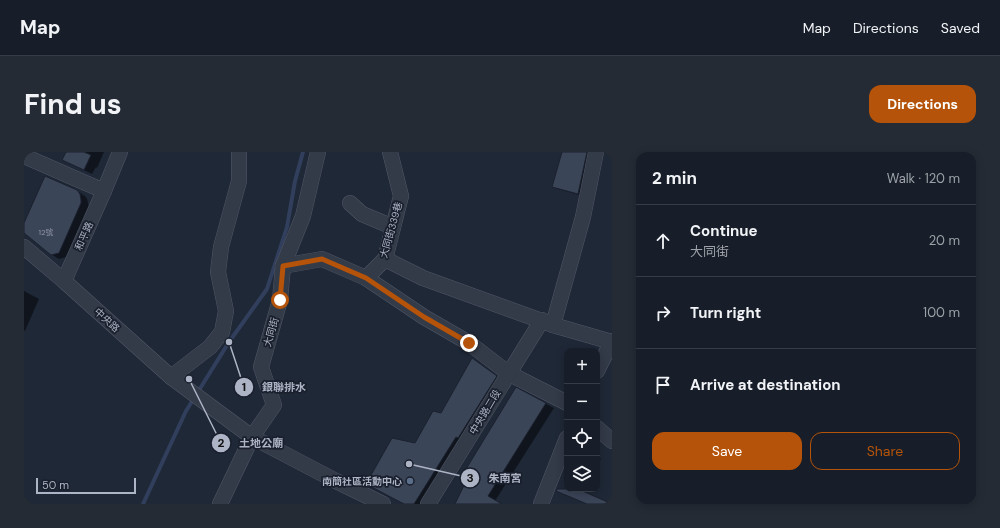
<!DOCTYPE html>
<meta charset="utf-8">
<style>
:root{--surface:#171e29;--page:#242b35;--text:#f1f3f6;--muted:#9ea2a8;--line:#363c46;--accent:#b45309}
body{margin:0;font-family:"DM Sans","Noto Sans TC",sans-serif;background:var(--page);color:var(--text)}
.controls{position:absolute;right:12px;bottom:12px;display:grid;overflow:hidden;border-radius:8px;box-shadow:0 2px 10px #0003}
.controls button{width:36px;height:36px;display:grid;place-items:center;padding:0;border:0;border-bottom:1px solid var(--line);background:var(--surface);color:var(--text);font:20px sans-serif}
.scale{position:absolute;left:12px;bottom:10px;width:100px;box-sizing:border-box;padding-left:4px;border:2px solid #adb4c5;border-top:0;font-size:11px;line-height:14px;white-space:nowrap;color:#adb4c5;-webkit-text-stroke:3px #191f2c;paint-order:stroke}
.stop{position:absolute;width:12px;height:12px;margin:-9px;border:3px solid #b45309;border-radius:50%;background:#fff}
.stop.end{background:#b45309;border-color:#fff;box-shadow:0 1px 4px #0008}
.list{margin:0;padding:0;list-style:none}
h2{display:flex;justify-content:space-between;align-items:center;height:52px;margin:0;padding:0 16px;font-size:17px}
h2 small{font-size:13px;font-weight:400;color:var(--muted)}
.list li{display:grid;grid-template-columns:26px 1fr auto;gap:12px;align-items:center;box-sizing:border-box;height:72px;padding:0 16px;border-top:1px solid var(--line)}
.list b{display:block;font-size:15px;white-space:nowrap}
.list p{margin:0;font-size:13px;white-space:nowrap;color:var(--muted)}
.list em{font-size:13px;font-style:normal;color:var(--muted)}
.actions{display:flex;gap:8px;padding:12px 16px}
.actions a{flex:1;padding:9px 0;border:1px solid var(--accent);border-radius:12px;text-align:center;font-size:14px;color:var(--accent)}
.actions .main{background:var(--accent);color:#fff}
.icon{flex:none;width:22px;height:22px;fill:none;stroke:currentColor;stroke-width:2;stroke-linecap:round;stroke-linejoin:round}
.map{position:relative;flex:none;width:588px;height:352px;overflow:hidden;border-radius:12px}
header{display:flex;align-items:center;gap:24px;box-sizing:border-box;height:56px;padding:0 20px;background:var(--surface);border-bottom:1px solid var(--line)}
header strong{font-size:19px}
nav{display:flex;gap:22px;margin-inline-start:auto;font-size:14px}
.intro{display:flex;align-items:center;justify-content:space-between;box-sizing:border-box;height:96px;padding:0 24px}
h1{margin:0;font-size:28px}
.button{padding:10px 18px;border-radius:12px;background:var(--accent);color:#fff;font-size:14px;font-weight:700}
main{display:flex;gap:24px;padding:0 24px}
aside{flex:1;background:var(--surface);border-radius:12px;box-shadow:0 2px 10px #0003}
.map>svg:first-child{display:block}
.shadow{fill:#0007}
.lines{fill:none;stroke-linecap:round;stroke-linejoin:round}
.stream{stroke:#313f5d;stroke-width:4}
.building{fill:#3b4558;stroke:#1b212e}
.minor-casing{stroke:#505766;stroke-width:16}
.minor{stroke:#333a48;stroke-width:15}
.route{stroke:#b45309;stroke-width:5}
.service-dot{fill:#5c6f8a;stroke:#191f2c;stroke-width:1.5}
.labels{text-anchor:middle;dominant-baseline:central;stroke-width:3.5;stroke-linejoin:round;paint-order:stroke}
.number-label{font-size:8px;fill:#9098aa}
.street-label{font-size:10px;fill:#adb4c5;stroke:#191f2c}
.poi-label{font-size:10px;font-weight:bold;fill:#adb4c5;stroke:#191f2c;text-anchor:end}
.leader{fill:none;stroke:#adb4c5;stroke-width:1.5}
.callout-dot{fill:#adb4c5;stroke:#191f2c;stroke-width:1.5}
.mark-label{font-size:12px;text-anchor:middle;font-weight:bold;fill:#111}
.callout-label{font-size:11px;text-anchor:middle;font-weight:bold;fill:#adb4c5;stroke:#191f2c;stroke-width:3.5;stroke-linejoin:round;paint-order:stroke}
</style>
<header>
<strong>Map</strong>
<nav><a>Map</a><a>Directions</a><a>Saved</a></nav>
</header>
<div class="intro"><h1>Find us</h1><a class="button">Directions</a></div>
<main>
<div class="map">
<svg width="588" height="352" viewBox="0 0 588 352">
<rect width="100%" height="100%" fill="#1f2837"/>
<!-- shadow -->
<g class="shadow">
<path d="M43,0H80L73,16L72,15L68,22L39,8Z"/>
<path d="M539,0H567L559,44L534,37L529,34Z"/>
<path d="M53,39L61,44L63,47L65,55L43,105L35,107L27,102L0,80V74Z"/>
<path d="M0,139L15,147L1,179L0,178Z"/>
<path d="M448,207L480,229L401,352H381L392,292L417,262Z"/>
<path d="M493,237L530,256L471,349L476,352H432Z"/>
<path d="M573,305L577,307L573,312Z"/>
</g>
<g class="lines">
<!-- stream -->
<path class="stream" d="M119,352L162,259L205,190L243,137L263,75L271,29L279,0"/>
</g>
<!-- building -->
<g class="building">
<path d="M42,0H60L67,3L60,18L38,8Z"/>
<path d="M538,0H563L554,42L528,35Z"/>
<path d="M21,24L53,38L56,42L57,48V51L35,101L27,103L0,81V71Z"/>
<path d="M448,206L473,224L434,286L432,285L390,352H380L342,332L368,286L391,291L409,259L417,261Z"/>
<path d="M492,235L522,251L464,344L478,352H431L444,325L439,322Z"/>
<path d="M533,337H554L588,352H563L532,339Z"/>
</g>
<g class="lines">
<!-- minor casing -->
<g class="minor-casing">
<g id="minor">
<path d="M0,4L80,39L40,129"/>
<path d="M80,39L96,0"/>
<path d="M326,51L338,62L369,75"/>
<path d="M0,95L40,129L147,225L228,285L312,329L359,352"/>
<path d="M361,107L399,126L529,173L588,190"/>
<path d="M259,114L298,107L342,126L400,165L445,191L484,221L543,251"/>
<path d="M342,126L361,107L377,44L366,0"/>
<path d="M529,173L559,65L572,0"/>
<path d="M573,219L588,189"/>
<path d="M147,225L186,195L198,180L202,159L194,120L197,95L215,29V0"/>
<path d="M573,276L588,289"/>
<path d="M196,352L228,285L250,253L237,215L256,148L259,114L279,64L294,0"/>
<path d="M404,352L518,168"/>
<path d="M517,352L543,286"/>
</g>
</g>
<!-- minor -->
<use href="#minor" class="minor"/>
</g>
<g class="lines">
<!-- route -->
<path class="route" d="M256,148L259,114L298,107L342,126L400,165L445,191"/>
</g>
<!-- markers -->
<circle class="service-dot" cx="386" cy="329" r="4"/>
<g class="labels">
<!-- number labels -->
<g class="number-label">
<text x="22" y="80">12號</text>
</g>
<!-- street labels -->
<g class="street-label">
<text transform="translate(367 78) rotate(-74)">大同街339巷</text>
<text transform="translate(60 84) rotate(-66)">和平路</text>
<text transform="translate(83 168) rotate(42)">中央路</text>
<text transform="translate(247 180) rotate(-74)">大同街</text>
<text transform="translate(461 260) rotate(-59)">中央路二段</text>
</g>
<!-- poi labels -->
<g class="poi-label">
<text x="378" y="329">南簡社區活動中心</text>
</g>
</g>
<!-- callouts -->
<path class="leader" d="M205 190L220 235M165 227L197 291M385 312L446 326"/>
<g class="callout-dot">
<circle cx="205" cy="190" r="4"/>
<circle cx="165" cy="227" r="4"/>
<circle cx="385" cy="312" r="4"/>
<circle cx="220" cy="235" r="10"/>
<circle cx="197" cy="291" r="10"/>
<circle cx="446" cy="326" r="10"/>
</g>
<g class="mark-label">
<text x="220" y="239">1</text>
<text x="197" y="295">2</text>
<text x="446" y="330">3</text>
</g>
<g class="callout-label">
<text x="260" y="239">銀聯排水</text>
<text x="237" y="295">土地公廟</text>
<text x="481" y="330">朱南宮</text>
</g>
</svg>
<div class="controls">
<button>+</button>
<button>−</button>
<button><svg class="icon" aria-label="locate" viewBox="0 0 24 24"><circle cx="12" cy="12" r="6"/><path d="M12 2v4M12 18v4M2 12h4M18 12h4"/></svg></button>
<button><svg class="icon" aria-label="layers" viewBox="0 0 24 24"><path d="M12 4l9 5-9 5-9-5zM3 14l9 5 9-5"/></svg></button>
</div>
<div class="scale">50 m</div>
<div class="stop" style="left:256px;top:148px"></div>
<div class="stop end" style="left:445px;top:191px"></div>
</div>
<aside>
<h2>2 min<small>Walk · 120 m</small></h2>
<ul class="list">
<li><svg class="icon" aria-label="ahead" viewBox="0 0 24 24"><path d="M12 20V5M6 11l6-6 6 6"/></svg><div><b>Continue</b><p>大同街</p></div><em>20 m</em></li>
<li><svg class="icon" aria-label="right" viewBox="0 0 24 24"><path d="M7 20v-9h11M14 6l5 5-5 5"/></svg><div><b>Turn right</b></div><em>100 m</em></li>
<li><svg class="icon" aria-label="arrive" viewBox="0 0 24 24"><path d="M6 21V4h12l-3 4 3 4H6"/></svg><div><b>Arrive at destination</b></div></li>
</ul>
<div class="actions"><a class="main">Save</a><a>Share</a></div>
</aside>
</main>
